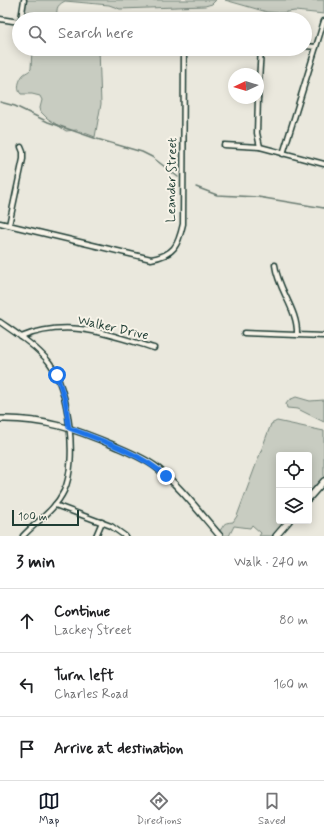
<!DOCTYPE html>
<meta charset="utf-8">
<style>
:root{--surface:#fff;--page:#f2f2f2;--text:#202124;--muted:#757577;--line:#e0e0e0;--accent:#111827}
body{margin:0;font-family:Mynerve,sans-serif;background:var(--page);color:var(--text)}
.controls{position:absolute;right:12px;bottom:12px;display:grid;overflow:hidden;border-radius:4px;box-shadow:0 2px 10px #0003}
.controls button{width:36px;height:36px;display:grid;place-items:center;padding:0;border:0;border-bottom:1px solid var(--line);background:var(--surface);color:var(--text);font:20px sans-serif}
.compass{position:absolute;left:228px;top:68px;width:36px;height:36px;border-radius:50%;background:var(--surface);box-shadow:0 2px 10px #0003;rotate:266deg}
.scale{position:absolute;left:12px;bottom:10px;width:67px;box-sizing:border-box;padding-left:4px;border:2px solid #1f3d34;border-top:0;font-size:11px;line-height:14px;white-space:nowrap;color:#1f3d34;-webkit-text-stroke:3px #f7f3e8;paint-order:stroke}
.stop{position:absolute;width:12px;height:12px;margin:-9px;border:3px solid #1a73e8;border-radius:50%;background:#fff}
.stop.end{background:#1a73e8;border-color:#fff;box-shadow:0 1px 4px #0008}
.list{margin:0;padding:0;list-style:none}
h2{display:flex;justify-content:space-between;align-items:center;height:52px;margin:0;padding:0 16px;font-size:17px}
h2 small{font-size:13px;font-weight:400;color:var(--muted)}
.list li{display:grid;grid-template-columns:26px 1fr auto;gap:12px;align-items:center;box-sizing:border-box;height:64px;padding:0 16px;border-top:1px solid var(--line)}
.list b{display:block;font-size:15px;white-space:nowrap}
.list p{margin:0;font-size:13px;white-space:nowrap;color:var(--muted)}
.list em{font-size:13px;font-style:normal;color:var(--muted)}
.icon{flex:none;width:22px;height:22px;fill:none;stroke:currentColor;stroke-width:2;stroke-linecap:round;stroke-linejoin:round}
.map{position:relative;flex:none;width:324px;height:536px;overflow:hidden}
.search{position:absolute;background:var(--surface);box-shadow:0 2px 10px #0003;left:12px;right:12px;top:12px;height:44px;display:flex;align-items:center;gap:10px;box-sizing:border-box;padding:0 14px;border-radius:22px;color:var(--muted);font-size:15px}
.sheet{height:244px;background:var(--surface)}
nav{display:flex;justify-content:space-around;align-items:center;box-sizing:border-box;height:56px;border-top:1px solid var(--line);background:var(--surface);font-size:11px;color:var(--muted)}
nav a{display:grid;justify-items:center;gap:2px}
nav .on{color:var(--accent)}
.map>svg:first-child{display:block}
.green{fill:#c8ccc1;stroke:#74847a}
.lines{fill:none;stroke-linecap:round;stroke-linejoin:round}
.stream{stroke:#6a7c72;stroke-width:1.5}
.minor-casing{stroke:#1f3d34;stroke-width:7}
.tertiary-casing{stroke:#1f3d34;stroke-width:8}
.minor{stroke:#f7f3e8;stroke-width:4}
.tertiary{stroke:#f7f3e8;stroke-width:5}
.route{stroke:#1a73e8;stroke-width:5}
.labels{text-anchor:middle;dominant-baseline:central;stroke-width:4;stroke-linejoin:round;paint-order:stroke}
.street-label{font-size:13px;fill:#1f3d34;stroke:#f7f3e8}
</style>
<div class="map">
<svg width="324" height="536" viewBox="0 0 324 536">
<rect width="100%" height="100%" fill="#eae8dd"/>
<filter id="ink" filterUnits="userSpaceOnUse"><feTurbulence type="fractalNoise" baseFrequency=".025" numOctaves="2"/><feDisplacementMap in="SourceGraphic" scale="8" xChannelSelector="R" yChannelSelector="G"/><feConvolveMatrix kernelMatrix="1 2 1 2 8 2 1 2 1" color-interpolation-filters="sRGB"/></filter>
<g filter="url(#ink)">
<!-- green -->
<g class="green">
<path d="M24,0H216L212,4L205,6L120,9L109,5L65,1C55,6 57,10 57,19H21Z"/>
<path d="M225,0H324V14L295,11L281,13L267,12Z"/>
<path d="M32,49H99L101,104L95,137L77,130L66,131L47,118L41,112L40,108L42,100L40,96L32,94H21C16,89 19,80 23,75C26,72 29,72 31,69Z"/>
<path d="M296,397L310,401L324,400V422L298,409L287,408L286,404L289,400Z"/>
<path d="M277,421L324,431V481L309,498V455H279V521H289L276,536H259L261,533L252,525L250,528L234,526L229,536H220L218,533C226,524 221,523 233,522L237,516L271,424Z"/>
</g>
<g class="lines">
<!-- stream -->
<g class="stream">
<path d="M0,102L15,106L48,122L97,139L142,152L152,157L178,177"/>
<path d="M196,187L217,195L258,197L324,208"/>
</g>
<!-- minor casing -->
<g class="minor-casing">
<g id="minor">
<path d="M186,16V19"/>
<path d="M0,19L19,22"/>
<path d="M21,19L24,0"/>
<path d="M305,46L316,47"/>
<path d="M74,49H158"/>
<path d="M258,97L261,49"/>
<path d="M258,98L257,133L260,147"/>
<path d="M224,145L260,147L324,164"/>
<path d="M283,154L324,21"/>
<path d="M0,223L151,259C174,255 178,246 183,224L184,49"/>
<path d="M9,225L23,159V152L21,147"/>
<path d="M275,265C278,290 298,310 297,334"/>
<path d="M0,322C17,334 36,346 49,362C69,388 78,462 64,491C55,510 37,521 23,536"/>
<path d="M244,333L324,336"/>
<path d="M21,337C69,318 108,334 154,348"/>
<path d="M55,505L111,526L125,536"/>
<path d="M96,536L102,522"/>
</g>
</g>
<!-- tertiary casing -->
<g class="tertiary-casing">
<g id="tertiary">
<path d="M0,419C43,418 76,429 115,446C129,452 144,458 156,467C180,486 200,513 220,536"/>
<path d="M309,498L324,481"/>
<path d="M276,536L289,521"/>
</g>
</g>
<!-- minor -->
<use href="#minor" class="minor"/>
<!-- tertiary -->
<use href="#tertiary" class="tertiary"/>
</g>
</g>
<g class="lines" filter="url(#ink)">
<!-- route -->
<path class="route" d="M57,375L65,400L69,428C103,441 138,452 166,476"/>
</g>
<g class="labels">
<!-- street labels -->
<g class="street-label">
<text transform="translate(172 180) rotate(-89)">Leander Street</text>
<text transform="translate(113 328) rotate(13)">Walker Drive</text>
</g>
</g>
</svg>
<div class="controls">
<button><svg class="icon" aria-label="locate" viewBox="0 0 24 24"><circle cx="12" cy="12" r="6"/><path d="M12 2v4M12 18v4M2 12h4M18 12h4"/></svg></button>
<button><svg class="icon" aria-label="layers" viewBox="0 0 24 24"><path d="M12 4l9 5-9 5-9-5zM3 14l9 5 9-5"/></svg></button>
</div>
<svg class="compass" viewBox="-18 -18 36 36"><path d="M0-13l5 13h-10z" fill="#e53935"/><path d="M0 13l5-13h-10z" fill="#757577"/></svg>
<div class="scale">100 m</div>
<div class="stop" style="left:57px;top:375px"></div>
<div class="stop end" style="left:166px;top:476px"></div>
<div class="search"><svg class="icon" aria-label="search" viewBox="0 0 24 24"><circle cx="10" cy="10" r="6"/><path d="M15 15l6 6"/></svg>Search here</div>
</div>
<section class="sheet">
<h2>3 min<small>Walk · 240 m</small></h2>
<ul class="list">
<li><svg class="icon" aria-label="ahead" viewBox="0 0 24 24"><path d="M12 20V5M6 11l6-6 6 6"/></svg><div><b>Continue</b><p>Lackey Street</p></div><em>80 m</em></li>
<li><svg class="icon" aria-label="left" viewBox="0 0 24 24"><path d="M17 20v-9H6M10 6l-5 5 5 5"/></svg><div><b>Turn left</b><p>Charles Road</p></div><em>160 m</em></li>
<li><svg class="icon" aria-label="arrive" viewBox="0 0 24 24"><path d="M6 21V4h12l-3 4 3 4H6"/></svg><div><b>Arrive at destination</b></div></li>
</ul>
</section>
<nav>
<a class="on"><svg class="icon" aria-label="map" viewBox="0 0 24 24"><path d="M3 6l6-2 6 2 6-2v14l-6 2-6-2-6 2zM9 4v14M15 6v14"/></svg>Map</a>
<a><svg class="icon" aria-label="directions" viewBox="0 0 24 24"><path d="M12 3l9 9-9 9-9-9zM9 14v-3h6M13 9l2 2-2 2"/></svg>Directions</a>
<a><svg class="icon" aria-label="saved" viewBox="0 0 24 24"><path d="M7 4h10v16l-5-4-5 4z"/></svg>Saved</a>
</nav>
